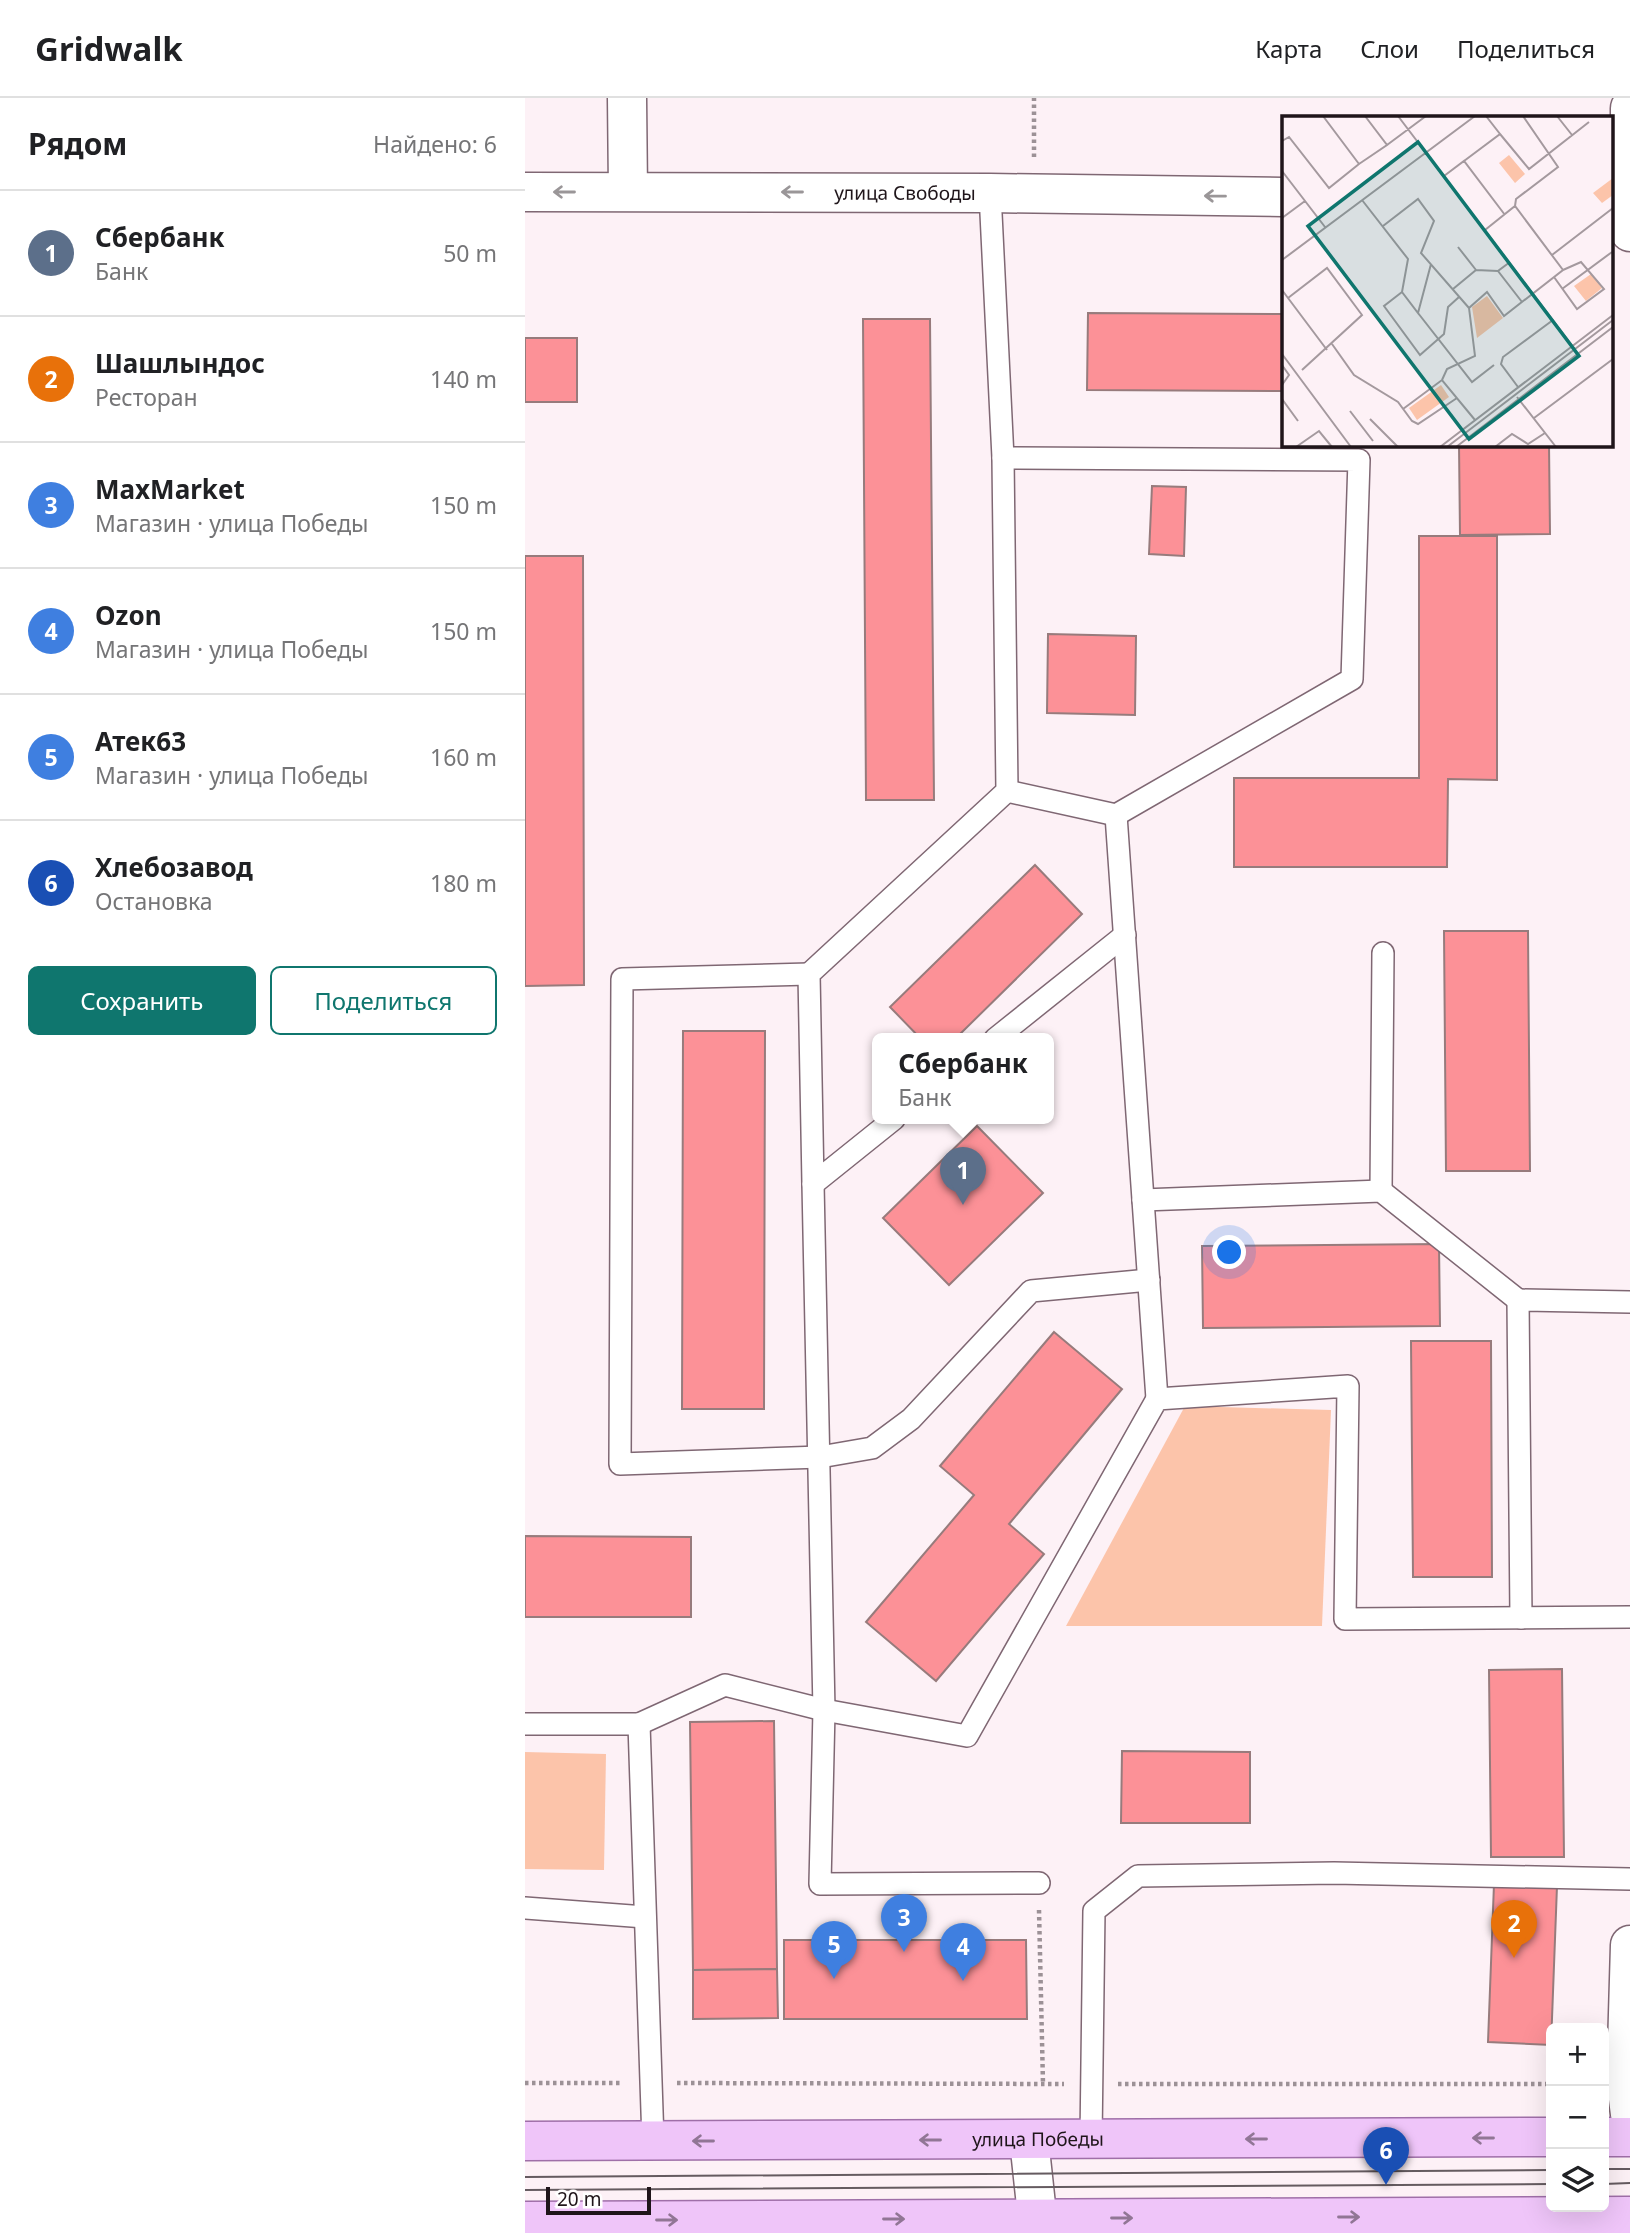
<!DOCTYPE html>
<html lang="ru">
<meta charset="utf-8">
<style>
:root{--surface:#fff;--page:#f6f6f6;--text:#202124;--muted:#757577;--line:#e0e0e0;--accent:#0f766e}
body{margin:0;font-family:"Noto Sans",sans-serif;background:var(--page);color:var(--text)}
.controls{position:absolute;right:21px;bottom:21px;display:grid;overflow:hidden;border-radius:10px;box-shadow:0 7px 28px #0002}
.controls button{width:63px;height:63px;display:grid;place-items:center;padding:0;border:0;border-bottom:2px solid var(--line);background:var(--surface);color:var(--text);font:35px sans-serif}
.scale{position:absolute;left:21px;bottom:18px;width:105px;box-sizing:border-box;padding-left:7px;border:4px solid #1f151a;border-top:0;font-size:19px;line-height:24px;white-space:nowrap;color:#1f151a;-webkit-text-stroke:5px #fff;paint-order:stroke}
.you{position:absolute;left:705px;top:1155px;width:24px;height:24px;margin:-18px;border:5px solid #fff;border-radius:50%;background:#1a73e8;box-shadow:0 0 0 10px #1a73e833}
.badge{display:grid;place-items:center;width:46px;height:46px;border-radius:50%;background:var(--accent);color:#fff;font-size:23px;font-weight:700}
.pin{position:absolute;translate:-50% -58px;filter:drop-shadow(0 2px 4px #0008)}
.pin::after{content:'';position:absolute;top:37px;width:24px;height:21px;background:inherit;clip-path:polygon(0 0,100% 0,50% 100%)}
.popup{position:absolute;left:347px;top:935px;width:182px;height:91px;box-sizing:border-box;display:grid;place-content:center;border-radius:10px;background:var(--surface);filter:drop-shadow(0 2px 5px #0005);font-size:23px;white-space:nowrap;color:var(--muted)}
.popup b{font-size:26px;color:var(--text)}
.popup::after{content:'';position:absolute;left:50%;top:100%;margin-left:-14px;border:14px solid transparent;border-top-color:var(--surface)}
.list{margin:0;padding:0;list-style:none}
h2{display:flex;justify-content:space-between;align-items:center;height:91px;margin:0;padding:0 28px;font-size:30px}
h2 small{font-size:23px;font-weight:400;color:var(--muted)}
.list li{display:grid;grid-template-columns:46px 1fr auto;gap:21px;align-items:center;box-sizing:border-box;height:126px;padding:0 28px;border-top:2px solid var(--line)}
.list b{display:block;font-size:26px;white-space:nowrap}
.list p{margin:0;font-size:23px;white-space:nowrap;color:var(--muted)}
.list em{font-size:23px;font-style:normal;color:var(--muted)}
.actions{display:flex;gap:14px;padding:21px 28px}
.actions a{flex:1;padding:16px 0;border:2px solid var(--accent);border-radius:10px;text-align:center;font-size:24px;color:var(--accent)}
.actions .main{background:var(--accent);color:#fff}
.icon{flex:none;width:38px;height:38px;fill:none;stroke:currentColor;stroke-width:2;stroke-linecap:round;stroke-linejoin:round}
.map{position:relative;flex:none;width:1105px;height:2135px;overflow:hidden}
header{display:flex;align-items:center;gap:42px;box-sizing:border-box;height:98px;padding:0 35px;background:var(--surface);border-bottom:2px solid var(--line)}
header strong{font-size:33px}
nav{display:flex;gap:38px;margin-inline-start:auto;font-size:24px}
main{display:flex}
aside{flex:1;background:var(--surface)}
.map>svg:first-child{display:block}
.green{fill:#fcc4aa}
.building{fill:#fc9197;stroke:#977b7c;stroke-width:2}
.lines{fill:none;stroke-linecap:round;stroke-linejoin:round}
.service-casing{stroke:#7f6773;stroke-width:24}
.minor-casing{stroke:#7f6773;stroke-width:41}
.tertiary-casing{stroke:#7f6773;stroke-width:41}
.primary-casing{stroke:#9f6fa8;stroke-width:41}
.path{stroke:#9c9196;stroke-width:4.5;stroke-dasharray:3.5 3.5;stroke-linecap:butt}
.service{stroke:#fff;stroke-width:21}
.minor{stroke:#fff;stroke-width:38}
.tertiary{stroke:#fff;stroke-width:38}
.primary{stroke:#efc5f9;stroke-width:38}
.tram{stroke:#655b60;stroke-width:2}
.oneway{stroke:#9a9698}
.oneway2{stroke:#917695}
.labels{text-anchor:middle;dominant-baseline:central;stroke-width:5;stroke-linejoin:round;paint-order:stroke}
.street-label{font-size:19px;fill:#1f151a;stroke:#fff}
.inset-road{fill:none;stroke:#a4999e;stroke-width:2}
.view{fill:#0f766e;fill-opacity:0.15;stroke:#0f766e;stroke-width:3.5}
.inset-edge{fill:none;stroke:#1f151a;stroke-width:3.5}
</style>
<header>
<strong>Gridwalk</strong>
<nav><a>Карта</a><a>Слои</a><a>Поделиться</a></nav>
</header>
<main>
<aside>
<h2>Рядом<small>Найдено: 6</small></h2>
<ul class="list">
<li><span class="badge" style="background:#5c6f8a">1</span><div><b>Сбербанк</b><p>Банк</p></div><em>50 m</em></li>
<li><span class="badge" style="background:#e8710a">2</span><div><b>Шашлындос</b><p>Ресторан</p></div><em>140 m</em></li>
<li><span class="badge" style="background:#3f7fe0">3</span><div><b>MaxMarket</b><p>Магазин · улица Победы</p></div><em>150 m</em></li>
<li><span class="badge" style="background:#3f7fe0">4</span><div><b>Ozon</b><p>Магазин · улица Победы</p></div><em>150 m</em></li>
<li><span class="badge" style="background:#3f7fe0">5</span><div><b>Атек63</b><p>Магазин · улица Победы</p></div><em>160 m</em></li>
<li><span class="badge" style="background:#1a4fb4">6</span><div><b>Хлебозавод</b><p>Остановка</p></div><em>180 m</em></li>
</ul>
<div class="actions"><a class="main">Сохранить</a><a>Поделиться</a></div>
</aside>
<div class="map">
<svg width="1105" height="2135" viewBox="0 0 1105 2135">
<rect width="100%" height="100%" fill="#fdf1f6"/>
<!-- green -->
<g class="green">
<path d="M660,1308L806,1312L797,1528H541Z"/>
<path d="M0,1654L81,1656L79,1772L0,1771Z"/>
</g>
<!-- building -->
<g class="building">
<path d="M563,215L758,216V293L562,292Z"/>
<path d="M338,221H405L409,702H341Z"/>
<rect x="0" y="240" width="52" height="64"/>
<path d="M934,346H1024L1025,436L935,437Z"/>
<path d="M627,388L661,389L659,458L624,456Z"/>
<path d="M894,438H972V682L923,681L922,769H709V680H894Z"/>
<path d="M0,458H58L59,887L0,888Z"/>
<path d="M523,536L611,538L610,617L522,615Z"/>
<path d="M510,767L557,816L430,941H396L365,909Z"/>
<path d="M919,833H1003L1005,1073H921Z"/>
<path d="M158,933H240L239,1311H157Z"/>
<path d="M452,1028L518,1095L424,1187L358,1120Z"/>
<path d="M914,1146L915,1228L678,1230L677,1148Z"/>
<path d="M529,1234L597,1291L484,1426L519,1456L411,1583L341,1524L449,1397L415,1368Z"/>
<path d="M886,1243H966L967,1479H888Z"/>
<path d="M0,1438L166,1439V1519H0Z"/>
<path d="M1037,1571L1039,1759H966L964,1572Z"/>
<path d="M249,1623L252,1871L168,1872L165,1624Z"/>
<path d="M597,1653L725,1654V1725H596Z"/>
<path d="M969,1786L1032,1788L1026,1947L963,1944Z"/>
<path d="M259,1842H501L502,1921H259Z"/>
<path d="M252,1871L253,1920L168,1921V1872Z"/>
</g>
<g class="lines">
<!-- service casing -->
<g class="service-casing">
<g id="service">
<path d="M478,360L834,362L827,581L591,717L632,1301"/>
<path d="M482,693L591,717"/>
<path d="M284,876L97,881L95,1366L295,1359L347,1350L386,1321L506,1193L624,1182"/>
<path d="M470,941L600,837"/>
<path d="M369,1021L288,1086L284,876L482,693L478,360L465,95"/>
<path d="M288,1086L299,1612L295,1786L514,1785"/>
<path d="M856,1093L858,855"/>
<path d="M618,1102L856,1093L993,1202"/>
<path d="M996,1520L993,1202L1105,1204"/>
<path d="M0,1626H114L128,2043"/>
<path d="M114,1626L200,1587L299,1612L442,1638L632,1301L823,1288L820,1521L1105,1519"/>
<path d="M0,1810L120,1819"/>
<path d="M566,2041L569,1813L613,1778L809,1775L1105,1781"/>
</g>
</g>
<!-- minor casing -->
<g class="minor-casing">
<g id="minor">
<path d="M102,0L103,93"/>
<path d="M1105,10V134"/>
<path d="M1105,1847L1101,1985L1105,2016"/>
<path d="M504,2042L514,2135"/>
</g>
</g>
<!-- tertiary casing -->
<g class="tertiary-casing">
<g id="tertiary">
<path id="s1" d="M0,94L465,95L758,99"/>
<path d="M1086,103L1105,104"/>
</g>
</g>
<!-- primary casing -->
<g class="primary-casing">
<g id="primary">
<path d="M1079,2039H1105"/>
<path id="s2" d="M0,2043L1026,2039"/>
<path d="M0,2123L1105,2118"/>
</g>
</g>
<!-- path -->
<g class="path">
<path d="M509,59V0"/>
<path d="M514,1812L518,1986"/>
<path d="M0,1985H98"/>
<path d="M152,1985L539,1986"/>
<path d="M593,1986H1026"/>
</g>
<!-- service -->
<use href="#service" class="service"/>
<!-- minor -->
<use href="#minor" class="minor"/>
<!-- tertiary -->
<use href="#tertiary" class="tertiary"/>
<!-- primary -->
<use href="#primary" class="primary"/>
<!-- tram -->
<g class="tram">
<path d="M1079,2071H1105"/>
<path d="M0,2079L1026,2072"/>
<path d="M1079,2086L1105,2085"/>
<path d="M0,2092L1026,2086"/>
</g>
</g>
<!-- one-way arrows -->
<defs><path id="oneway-shaft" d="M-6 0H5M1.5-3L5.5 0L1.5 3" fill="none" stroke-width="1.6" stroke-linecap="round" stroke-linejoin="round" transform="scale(1.75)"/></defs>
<g class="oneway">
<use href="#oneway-shaft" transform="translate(39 94) rotate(180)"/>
<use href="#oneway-shaft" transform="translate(267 94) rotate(-180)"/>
<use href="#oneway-shaft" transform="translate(690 98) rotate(-179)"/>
</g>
<g class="oneway2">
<use href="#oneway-shaft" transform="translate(958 2040) rotate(180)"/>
<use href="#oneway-shaft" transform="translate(731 2041) rotate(180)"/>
<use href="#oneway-shaft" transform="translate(405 2042) rotate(180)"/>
<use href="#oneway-shaft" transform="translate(178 2043) rotate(180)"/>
<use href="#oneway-shaft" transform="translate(824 2119)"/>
<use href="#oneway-shaft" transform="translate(597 2120)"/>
<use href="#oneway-shaft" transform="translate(369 2121)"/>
<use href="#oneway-shaft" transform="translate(142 2122)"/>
</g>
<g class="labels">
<!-- street labels -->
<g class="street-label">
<text stroke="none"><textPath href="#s1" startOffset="380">улица Свободы</textPath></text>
<text stroke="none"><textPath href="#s2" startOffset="513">улица Победы</textPath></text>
</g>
</g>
<!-- overview -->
<g transform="translate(757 18)">
<rect width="331" height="331" fill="#fdf1f6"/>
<path d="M227,39L243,58L233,67L217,47ZM331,62V79L320,87L311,77ZM309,158L320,172L304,185L292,170ZM205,180L221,202L195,222L190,191ZM159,269L167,281L135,304L127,292Z" fill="#fcc4aa"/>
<path class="inset-road" d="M41,0L77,48L105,29L83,0M116,0L292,232M275,0L290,19M218,18L247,53L307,6M0,25L7,21L47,72L77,48M105,29L144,0M182,45L218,18L204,0M0,55L43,111M162,60L182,45L223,99M80,84L126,143L120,176L136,197L149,148M233,90L234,83L276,51L241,0M0,102L23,85M101,110L136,83L152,105L139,137L187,192M176,131L194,154M270,139L331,92M0,144L193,0M228,146L216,155L240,186M272,161L295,193L322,173L299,146L281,154M171,173L194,154L216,155M280,173L330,136M0,174L45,234M120,176L102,190L138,239L162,218L166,191L177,181M6,182L45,152L80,199L20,254M136,197L190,266L212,249M50,228L72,259L116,286L130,305L136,308L175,282M0,238L69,331M0,249L7,259L0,269M160,264L165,253L193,240L187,192L205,176L222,200L281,154L233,90L203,114M236,271L219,248L221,241L271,204M235,281L274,331M0,283L16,305M121,293L160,264L193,304M68,295L91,325M252,302L331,243M88,303L116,331M14,331L37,315L50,331M158,331L331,199M165,331L331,204M174,331L331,211M213,331L230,318L246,328L263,317"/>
<path class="view" d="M136,26L297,240L187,323L26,110Z"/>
<rect width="331" height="331" class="inset-edge"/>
</g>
</svg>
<div class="controls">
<button>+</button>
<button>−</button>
<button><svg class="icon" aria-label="layers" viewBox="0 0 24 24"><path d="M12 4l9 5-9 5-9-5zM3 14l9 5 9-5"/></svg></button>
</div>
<div class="scale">20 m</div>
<div class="you"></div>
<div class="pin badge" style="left:438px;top:1107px;background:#5c6f8a">1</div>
<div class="popup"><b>Сбербанк</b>Банк</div>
<div class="pin badge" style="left:989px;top:1860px;background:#e8710a">2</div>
<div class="pin badge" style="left:379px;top:1854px;background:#3f7fe0">3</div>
<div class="pin badge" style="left:438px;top:1883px;background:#3f7fe0">4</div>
<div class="pin badge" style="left:309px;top:1881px;background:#3f7fe0">5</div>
<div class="pin badge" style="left:861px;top:2087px;background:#1a4fb4">6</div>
</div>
</main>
